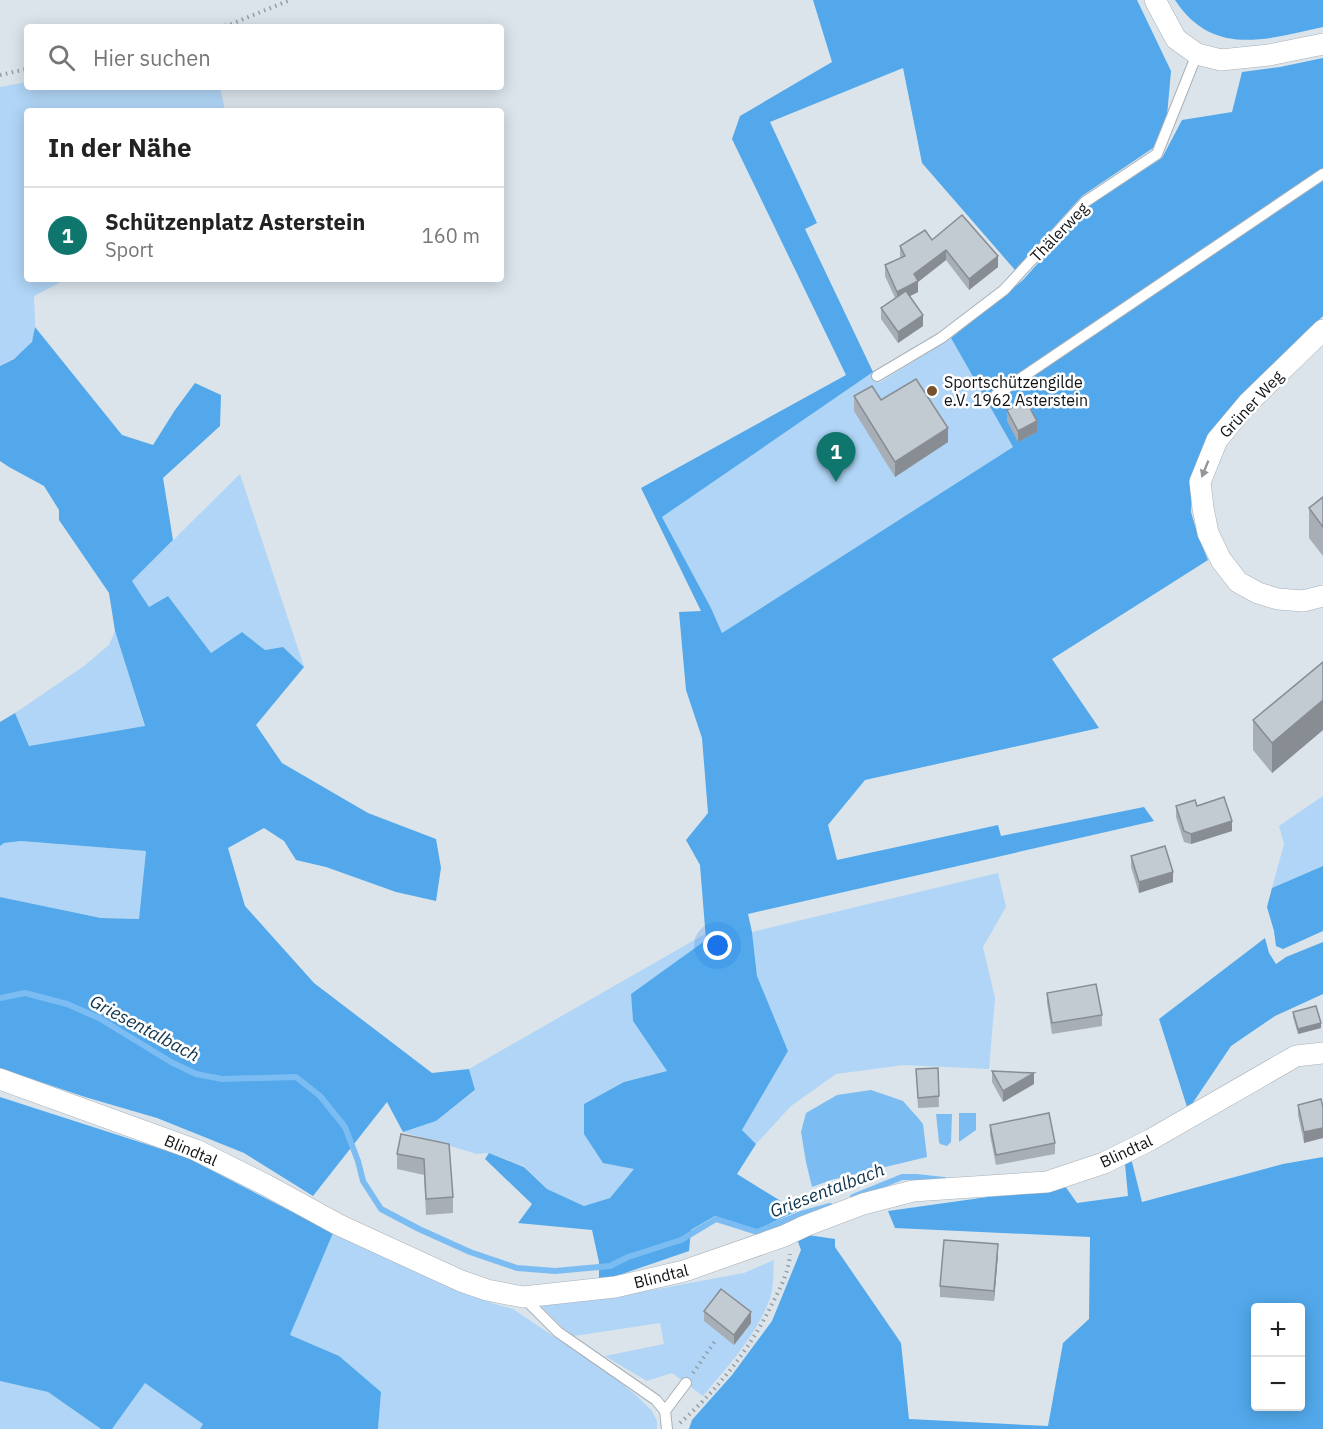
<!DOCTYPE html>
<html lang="de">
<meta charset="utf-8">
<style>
:root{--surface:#fff;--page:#f2f2f2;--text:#222;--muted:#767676;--line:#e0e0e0;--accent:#0f766e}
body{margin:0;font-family:"IBM Plex Sans",sans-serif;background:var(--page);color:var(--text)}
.controls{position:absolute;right:18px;bottom:18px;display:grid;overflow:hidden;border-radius:6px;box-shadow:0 3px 15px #0003}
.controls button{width:54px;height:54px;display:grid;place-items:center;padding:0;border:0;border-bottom:2px solid var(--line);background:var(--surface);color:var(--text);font:30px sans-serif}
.you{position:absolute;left:718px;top:946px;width:21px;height:21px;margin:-15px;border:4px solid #fff;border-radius:50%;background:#1a73e8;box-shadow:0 0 0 9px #1a73e833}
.badge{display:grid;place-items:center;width:39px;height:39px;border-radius:50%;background:var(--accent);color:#fff;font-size:20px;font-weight:700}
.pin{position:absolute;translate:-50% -50px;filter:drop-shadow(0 2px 3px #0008)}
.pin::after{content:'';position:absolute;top:32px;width:21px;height:18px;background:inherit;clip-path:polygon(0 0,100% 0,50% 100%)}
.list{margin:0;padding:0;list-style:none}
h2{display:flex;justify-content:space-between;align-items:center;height:78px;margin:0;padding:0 24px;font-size:26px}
h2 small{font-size:20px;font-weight:400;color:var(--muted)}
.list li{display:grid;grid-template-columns:39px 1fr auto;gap:18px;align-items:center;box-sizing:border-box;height:96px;padding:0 24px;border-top:2px solid var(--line)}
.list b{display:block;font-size:22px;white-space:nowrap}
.list p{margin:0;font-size:20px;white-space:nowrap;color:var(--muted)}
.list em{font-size:20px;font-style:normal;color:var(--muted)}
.icon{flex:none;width:33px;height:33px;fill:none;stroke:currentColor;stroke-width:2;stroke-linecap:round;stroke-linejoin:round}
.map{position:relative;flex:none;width:1323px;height:1429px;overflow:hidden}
.search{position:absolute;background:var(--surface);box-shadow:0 3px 15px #0003;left:24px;top:24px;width:480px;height:66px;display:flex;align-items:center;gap:15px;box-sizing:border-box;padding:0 21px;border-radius:6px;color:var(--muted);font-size:22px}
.panel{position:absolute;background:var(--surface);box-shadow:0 3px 15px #0003;left:24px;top:108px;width:480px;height:174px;border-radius:6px}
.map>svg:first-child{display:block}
.green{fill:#b0d5f6}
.forest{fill:#52a8ea;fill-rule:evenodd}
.water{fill:#7bbcf2}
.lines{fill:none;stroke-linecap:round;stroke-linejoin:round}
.stream{stroke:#7bbcf2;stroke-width:6}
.lane-casing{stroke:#a8b0b8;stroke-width:12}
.street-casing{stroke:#a8b0b8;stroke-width:22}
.path{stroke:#969da3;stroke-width:4;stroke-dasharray:1.5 4.5;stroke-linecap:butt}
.lane{stroke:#fff;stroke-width:10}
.street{stroke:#fff;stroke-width:21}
.wall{fill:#a7aeb5}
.shaded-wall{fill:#888d93}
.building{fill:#c2cad2;stroke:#888d93;stroke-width:1.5}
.oneway{fill:#939596}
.poi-dot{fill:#76512c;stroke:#fff;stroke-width:2}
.labels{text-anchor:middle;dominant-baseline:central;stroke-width:5;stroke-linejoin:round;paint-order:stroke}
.street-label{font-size:16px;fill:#101316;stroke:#fff}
.poi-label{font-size:16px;fill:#101316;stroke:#fff;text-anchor:start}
.water-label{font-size:18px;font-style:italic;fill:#0d324c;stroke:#fff}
</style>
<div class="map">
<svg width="1323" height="1429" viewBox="0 0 1323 1429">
<rect width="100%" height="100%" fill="#dbe4eb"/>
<!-- green -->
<g class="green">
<path d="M27,82V87H220L225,111H27V279H75L61,282L34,296C34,309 37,326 33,339C30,350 10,361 0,366V87Z"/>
<path d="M951,338L1013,447L722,633L711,608L662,517L873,372L879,383Z"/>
<path d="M240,474L304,667L283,647L265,650L242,632L211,653L168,596L149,607L132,581Z"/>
<path d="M115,631L145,727L29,746L15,713L84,666L109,645Z"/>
<path d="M1323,796V866L1272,888L1284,844L1279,826Z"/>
<path d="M21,841L146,851L139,919L101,918L0,897V846L4,843Z"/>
<path d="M998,873L1006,907L983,947L995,998L989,1069L904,1065L836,1074L791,1106L756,1144L742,1130L788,1051L757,976L752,932Z"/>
<path d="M705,934L706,940L631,994L633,1021L667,1071L624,1082L635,1169L610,1198L584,1206L547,1189L524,1166L489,1153L477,1154L403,1132L436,1121L475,1091L469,1069Z"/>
<path d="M333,1233L456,1288L492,1303L513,1309L611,1375L637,1396L652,1411L657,1421V1429H378L381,1392L290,1335Z"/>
<path d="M774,1260C773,1272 774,1287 770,1298C757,1335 728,1366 703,1396L672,1373L647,1381L605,1356L664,1344L660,1323L574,1336L562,1327L539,1304L652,1290L744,1273Z"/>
<path d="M0,1381L48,1392L101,1429H0Z"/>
<path d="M145,1383L203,1424L200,1429H112Z"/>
</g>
<!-- forest -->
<g class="forest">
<path d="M813,0H1137L1171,71L1167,116L1153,148L1082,196L1015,270L922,163L903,68L770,122L817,223L805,229L873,372L662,517L711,608L722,633L1013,447L951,338L1023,280L1090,205L1162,158L1182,120L1232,112L1242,72L1280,67L1323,58V316L1246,391L1192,491L1191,512L1198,536L1208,560L1052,659L1099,728L865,780L828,825L837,860L998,825L1001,836L1144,807L1154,821L748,914L752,932L757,976L788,1051L742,1130L756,1144L737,1174L797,1211L756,1230L715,1216L691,1230L689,1251L599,1282V1262L592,1230L518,1223L532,1204L485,1159L489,1153L524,1167L547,1189L584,1206L610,1198L634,1169L603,1163L584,1134V1104L624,1082L667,1071L633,1021L631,994L706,940L700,865L686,840L708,813L702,738L686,690L679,612L701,611L641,488L846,375L732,139L740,116L832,62Z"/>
<path d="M1175,0H1323V27C1267,39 1213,58 1175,0Z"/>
<path d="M35,327L122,435L153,445L175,410L195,383L221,395L220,426L163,478L173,540L132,581L149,607L168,596L211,653L242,632L265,650L283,647L304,667L256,725L282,763L368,813L436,839L441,868L436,901L396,892L326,867L296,860L284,841L264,828L228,848L245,906L314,983L432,1073L469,1069L475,1090L436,1121L403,1132L387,1102L313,1196L244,1153L157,1118L85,1097L14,1073L0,1070V897L101,918L139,919L146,851L21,841L4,843L0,846V722L15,713L29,746L145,726L115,631L109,593L59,520V510L44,486L9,467L0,461V366L14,359L32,342Z"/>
<path d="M1323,866V931L1283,949L1276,946L1274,931L1267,907L1272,888Z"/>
<path d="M1265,938L1269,953L1276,964L1286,957L1323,942V994L1275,1016L1231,1046L1188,1110L1159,1019Z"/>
<path d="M0,1097L186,1157L333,1233L290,1335L339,1356L381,1392L378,1429H200L203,1424L145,1383L112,1429H101L48,1392L0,1381Z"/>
<path d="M1323,1157V1429H689L692,1420L732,1375L772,1321L801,1250L797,1239L808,1235L835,1239V1247L901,1343L909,1419L1048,1426L1063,1343L1089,1319L1090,1237L895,1228L888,1211L1065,1186L1077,1203L1128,1196L1125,1164L1131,1158L1142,1202L1283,1164ZM1256,1308H1300V1406H1256Z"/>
</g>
<!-- water -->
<g class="water">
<path d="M871,1090L903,1101L919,1119L923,1124L927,1157L831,1180L812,1187L806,1162L801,1132L806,1113L837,1095Z"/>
<path d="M959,1113H976V1130L959,1142Z"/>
<path d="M936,1114H952L951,1142L947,1146L940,1144L939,1142Z"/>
</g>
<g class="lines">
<!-- stream -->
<g class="stream">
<path d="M0,998L25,993L67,1004L99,1018L171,1062L196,1074L222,1079L296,1077L320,1096L345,1127L358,1161L363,1181L381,1209L419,1229L470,1252L517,1268L555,1271L610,1266L628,1257L681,1240L716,1219L757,1232L801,1214L830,1206"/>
<path d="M853,1197L902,1177H916L944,1180"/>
</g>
<!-- lane casing -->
<g class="lane-casing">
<g id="lane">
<path d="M877,376L941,338L1004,290L1085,202L1157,154L1197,54"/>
<path d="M996,395L1323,174"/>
<path d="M523,1297L558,1332L656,1400L665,1411L667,1429"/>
<path d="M665,1411L686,1383"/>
</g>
</g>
<!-- street casing -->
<g class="street-casing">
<g id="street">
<path d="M1155,0L1176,39L1197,54L1221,60L1269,55L1323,44"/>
<path d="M1323,330L1248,403L1217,440L1200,482L1203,508L1208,533L1221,560L1238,582L1258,593L1278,599L1303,601L1323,596"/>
<path d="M0,1079L196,1150L266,1185L339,1225L461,1281L487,1290L523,1297L615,1287L684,1271L784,1236L805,1226L863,1204L913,1191L1047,1182L1104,1163L1150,1140L1296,1056L1323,1053"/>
</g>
</g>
<!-- path -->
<g class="path">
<path d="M219,27L229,25L290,0"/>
<path d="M0,75L27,69"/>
<path d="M693,1373L715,1341"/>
<path d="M680,1423C718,1389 751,1348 773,1302C781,1287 789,1271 790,1254"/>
</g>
<!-- lane -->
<use href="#lane" class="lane"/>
<!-- street -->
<use href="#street" class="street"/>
</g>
<!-- wall -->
<g class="wall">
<path d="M932,240L998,267L969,290L946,260L918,282V292L909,296L923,326L898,343L881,319V308L895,298L885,276V265L901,258L900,256V246Z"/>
<path d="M854,396L881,400L948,442L895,477L854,411Z"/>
<path d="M1007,410L1037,432L1018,442L1007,421Z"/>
<path d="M1323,497V556L1309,538V508Z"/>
<path d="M1323,662V730L1272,773L1253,750V720Z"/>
<path d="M1176,806H1197L1232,831L1191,844L1184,842L1176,817Z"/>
<path d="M1131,856L1173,882L1139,893L1131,867Z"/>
<path d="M1047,993L1102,1015V1026L1052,1034L1047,1003Z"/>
<path d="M1293,1012L1321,1028L1298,1034L1293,1017Z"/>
<path d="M938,1068L939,1107L918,1108L916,1069Z"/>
<path d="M992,1071L1034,1084L1003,1102L992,1082Z"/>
<path d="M1298,1105L1323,1107L1304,1143L1298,1115Z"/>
<path d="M990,1125L1055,1143V1154L996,1165L990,1135Z"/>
<path d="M449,1144L453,1197V1213L426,1215L424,1175L397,1169V1154Z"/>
<path d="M998,1255L994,1301L940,1297V1286Z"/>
<path d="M704,1311L751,1323L734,1345L704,1321Z"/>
</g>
<!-- shaded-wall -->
<g class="shaded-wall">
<path d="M946,250V260L918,282V292L897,303V292L914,274Z"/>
<path d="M998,256V267L969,290V279Z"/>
<path d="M923,315V326L898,343V332Z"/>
<path d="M1037,421V432L1018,442V431Z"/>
<path d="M948,428V442L895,477V462Z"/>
<path d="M1323,700V730L1272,773V743Z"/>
<path d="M1232,821V831L1191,844V834Z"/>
<path d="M1173,872V882L1139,893V882Z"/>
<path d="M1321,1023V1028L1298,1034V1029Z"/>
<path d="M1034,1073V1084L1003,1102V1091Z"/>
<path d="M1323,1128V1138L1304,1143V1132Z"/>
<path d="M998,1244V1255L994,1301V1291Z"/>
<path d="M751,1312V1323L734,1345V1335Z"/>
</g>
<!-- building -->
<g class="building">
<path d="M962,215L998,256L969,279L946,250L914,274L918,281L897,292L885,265L905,256L900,246L925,230L932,240Z"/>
<path d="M906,291L923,315L898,332L881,308Z"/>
<path d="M916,379L948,428L895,462L854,396L872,386L881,400Z"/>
<path d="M1026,401L1037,421L1018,431L1007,410Z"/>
<path d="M1323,497V527L1309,508Z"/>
<path d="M1323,662V700L1272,743L1253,720Z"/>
<path d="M1224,797L1232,821L1191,834L1184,831L1176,806L1195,800L1197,806Z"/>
<path d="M1165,846L1173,872L1139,882L1131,856Z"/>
<path d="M1096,984L1102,1015L1052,1023L1047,993Z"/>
<path d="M1316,1006L1321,1023L1298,1029L1293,1012Z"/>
<path d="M938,1068L939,1096L918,1098L916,1069Z"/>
<path d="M992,1071L1034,1073L1003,1091Z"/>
<path d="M1321,1099L1323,1107V1128L1304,1132L1298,1105Z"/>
<path d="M1049,1113L1055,1143L996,1155L990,1125Z"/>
<path d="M401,1134L449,1144L453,1197L426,1199L424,1159L397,1154Z"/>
<path d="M944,1240L998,1244L994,1291L940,1286Z"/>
<path d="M721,1289L751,1312L734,1335L704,1311Z"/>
</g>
<!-- one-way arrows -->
<defs><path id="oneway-solid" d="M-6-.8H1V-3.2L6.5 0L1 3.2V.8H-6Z" transform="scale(1.5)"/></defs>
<use class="oneway" href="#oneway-solid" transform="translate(1205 469) rotate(112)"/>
<!-- markers -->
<circle class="poi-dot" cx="932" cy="391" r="6"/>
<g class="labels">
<!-- street labels -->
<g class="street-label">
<text transform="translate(1059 232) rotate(-46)">Thälerweg</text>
<text transform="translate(1251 404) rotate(-47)">Grüner Weg</text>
<text transform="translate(191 1150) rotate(23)">Blindtal</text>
<text transform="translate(1126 1151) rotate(-25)">Blindtal</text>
<text transform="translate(661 1276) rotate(-14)">Blindtal</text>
</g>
<!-- poi labels -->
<g class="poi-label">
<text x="944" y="382">Sportschützengilde<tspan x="944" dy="18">e.V. 1962 Asterstein</tspan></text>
</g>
<!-- water labels -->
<g class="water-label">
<text transform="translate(145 1028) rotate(28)">Griesentalbach</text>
<text transform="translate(827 1190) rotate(-21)">Griesentalbach</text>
</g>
</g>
</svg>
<div class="controls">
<button>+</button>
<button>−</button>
</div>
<div class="you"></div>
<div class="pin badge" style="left:836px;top:482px">1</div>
<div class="search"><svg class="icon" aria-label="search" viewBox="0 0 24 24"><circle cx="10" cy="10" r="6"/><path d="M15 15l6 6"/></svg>Hier suchen</div>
<section class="panel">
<h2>In der Nähe<small></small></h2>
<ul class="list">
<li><span class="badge">1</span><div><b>Schützenplatz Asterstein</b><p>Sport</p></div><em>160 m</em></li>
</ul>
</section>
</div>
